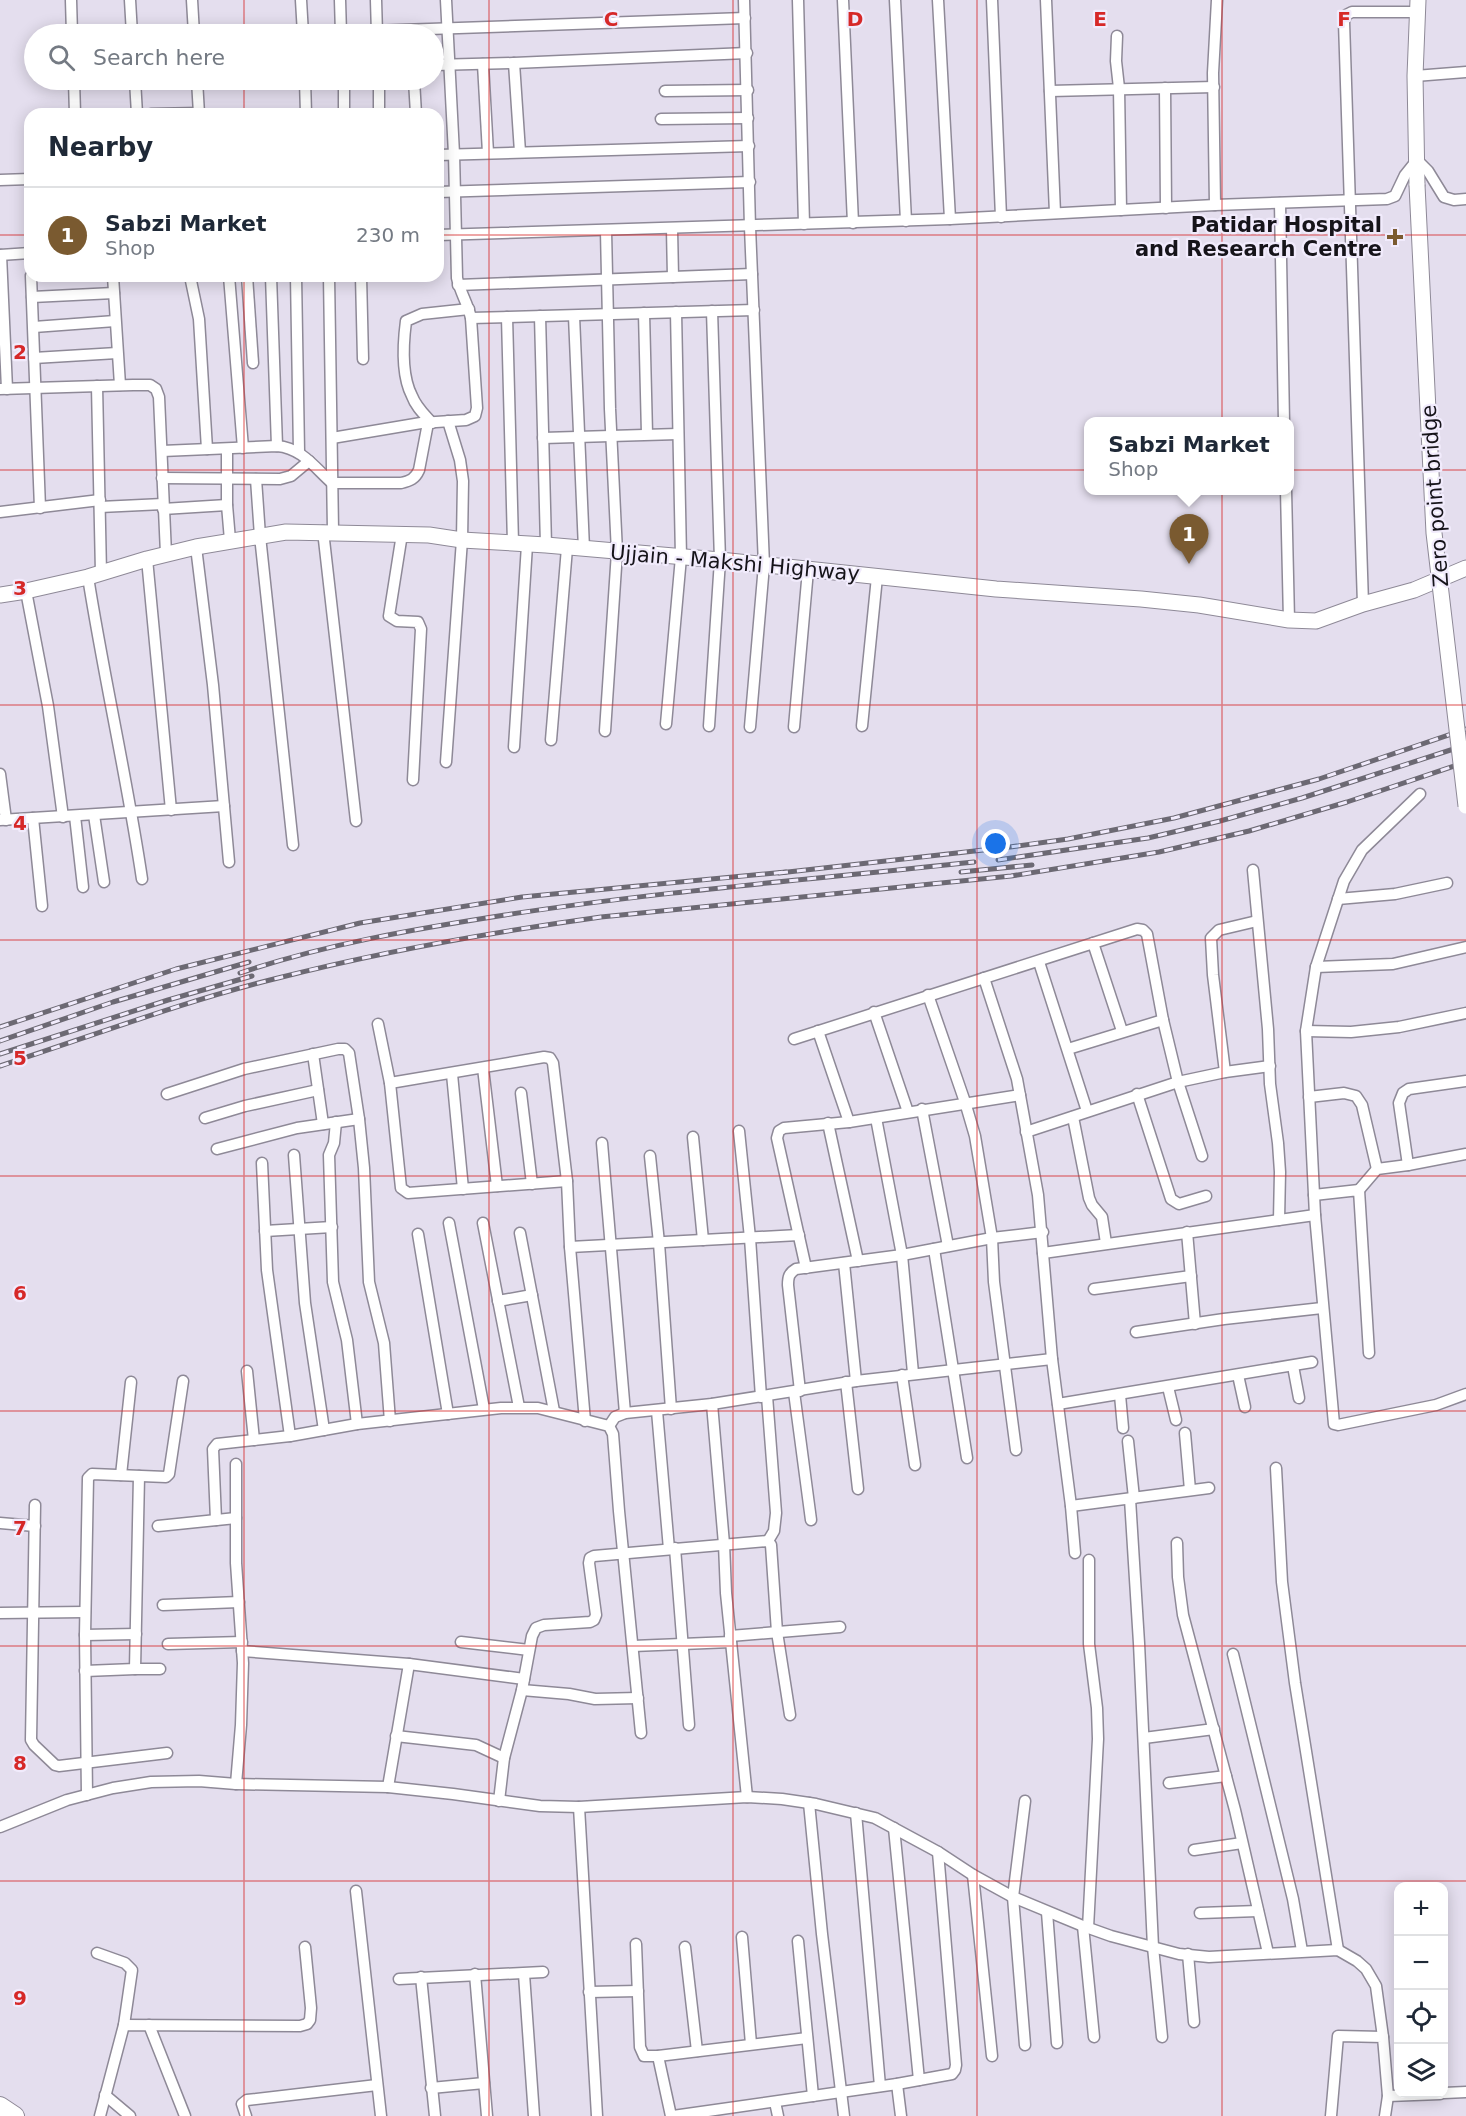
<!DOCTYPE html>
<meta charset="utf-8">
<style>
:root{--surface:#fff;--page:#f6f6f7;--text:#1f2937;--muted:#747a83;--line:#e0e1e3;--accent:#7a5a30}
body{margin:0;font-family:"DejaVu Sans",sans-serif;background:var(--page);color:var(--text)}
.controls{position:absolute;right:18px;bottom:18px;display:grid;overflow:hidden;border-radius:12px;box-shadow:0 3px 15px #0003}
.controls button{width:54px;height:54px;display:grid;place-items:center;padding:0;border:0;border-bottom:2px solid var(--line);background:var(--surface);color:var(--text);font:30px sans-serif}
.you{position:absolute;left:996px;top:844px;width:21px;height:21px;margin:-15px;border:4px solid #fff;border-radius:50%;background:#1a73e8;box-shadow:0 0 0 9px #1a73e833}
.badge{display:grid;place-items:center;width:39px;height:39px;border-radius:50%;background:var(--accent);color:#fff;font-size:20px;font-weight:700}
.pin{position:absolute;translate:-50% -50px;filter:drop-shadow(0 2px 3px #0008)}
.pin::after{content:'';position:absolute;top:32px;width:21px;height:18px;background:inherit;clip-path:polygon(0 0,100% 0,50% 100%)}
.popup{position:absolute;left:1084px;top:417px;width:210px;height:78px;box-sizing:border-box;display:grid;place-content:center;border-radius:12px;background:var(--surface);filter:drop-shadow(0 2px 4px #0005);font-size:20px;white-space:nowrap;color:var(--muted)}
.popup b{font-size:22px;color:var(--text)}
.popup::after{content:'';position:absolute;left:50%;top:100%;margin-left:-12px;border:12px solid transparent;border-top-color:var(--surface)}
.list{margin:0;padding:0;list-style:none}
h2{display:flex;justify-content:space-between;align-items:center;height:78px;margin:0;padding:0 24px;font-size:26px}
h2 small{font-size:20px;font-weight:400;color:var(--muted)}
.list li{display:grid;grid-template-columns:39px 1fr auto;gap:18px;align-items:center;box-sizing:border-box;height:96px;padding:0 24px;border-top:2px solid var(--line)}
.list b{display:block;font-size:22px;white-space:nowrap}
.list p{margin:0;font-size:20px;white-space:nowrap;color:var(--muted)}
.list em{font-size:20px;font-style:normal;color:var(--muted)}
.icon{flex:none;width:33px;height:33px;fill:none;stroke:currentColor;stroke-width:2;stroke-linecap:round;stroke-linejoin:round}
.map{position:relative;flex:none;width:1466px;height:2116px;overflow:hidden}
.search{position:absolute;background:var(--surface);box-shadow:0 3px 15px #0003;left:24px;top:24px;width:420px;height:66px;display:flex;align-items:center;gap:15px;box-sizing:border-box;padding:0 21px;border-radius:33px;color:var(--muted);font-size:22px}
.panel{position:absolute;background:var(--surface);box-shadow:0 3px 15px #0003;left:24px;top:108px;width:420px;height:174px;border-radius:18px}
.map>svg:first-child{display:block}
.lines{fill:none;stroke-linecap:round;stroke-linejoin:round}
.street-casing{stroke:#8e8997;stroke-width:13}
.secondary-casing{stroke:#8e8997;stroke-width:17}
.primary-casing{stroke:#8e8997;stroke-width:20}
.street{stroke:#fff;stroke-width:10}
.secondary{stroke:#fff;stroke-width:15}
.primary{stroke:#fff;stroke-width:18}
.rail-casing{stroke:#6c6973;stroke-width:5}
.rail{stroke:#f1ebfc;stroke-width:3;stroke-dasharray:9;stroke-linecap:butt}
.secondary-bridge-casing{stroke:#8e8997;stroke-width:17;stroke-linecap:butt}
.secondary-bridge{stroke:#fff;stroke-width:15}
.grid{fill:none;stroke:#d62828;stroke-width:1.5;stroke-opacity:0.55}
.poi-dot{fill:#7a5a30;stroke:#f1ebfc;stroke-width:2}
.labels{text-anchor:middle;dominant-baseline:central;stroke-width:4.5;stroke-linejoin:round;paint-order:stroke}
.poi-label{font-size:21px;font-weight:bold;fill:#16141a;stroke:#f1ebfc;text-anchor:end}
.street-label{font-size:21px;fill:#16141a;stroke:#f1ebfc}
.grid-label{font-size:20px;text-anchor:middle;font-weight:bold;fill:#d62828;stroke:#f1ebfc;stroke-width:4.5;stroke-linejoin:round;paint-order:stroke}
</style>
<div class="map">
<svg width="1466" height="2116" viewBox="0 0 1466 2116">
<rect width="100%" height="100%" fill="#e4deee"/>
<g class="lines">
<!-- street casing -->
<g class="street-casing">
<g id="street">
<path d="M71,0L72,34"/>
<path d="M130,0L132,34"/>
<path d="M192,0L194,34"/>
<path d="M301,0L303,34"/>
<path d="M340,0L341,34"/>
<path d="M376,0L377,34"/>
<path d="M744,0L750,227L764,565L750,727"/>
<path d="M798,0L804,224"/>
<path d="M843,0L853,223"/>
<path d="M895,0L906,221"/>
<path d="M938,0L950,219"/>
<path d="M992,0L1001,217"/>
<path d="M1046,0L1055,213"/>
<path d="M341,32L745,18"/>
<path d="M1117,36L1116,61L1119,88L1121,210"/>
<path d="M514,63L520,152"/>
<path d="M483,64L488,153"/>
<path d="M434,65L514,63L747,53"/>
<path d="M1415,76L1466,72"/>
<path d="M74,80L75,114"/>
<path d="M135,80L137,114"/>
<path d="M197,80L199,114"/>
<path d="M305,80L306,114"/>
<path d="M344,80V114"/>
<path d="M414,80L416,114"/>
<path d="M1165,88L1166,208"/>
<path d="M665,91L748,90"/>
<path d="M1050,91L1214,87"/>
<path d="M151,114L199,113"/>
<path d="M379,114V80"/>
<path d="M661,119L748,118"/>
<path d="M438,155L749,146"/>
<path d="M0,180L30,179"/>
<path d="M438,192L750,182"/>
<path d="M1280,203L1284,422"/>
<path d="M1215,205L1213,73L1217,0"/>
<path d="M672,229L673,277"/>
<path d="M438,235L950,219L1215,205L1387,199L1395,196L1405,175L1417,160L1428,171L1444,197L1454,200L1466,199"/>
<path d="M0,255L30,253"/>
<path d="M1,255L7,389"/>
<path d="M31,276L40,508"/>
<path d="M113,276L120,385"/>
<path d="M190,276L199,319L207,449"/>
<path d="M229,276L243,448"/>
<path d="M247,276L253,363"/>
<path d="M271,276L277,446"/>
<path d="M296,276L299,452"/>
<path d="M329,276L333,531"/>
<path d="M361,276L363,359"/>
<path d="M458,285L752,274"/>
<path d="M32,297L114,293"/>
<path d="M644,313L647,434"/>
<path d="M540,316L546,545"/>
<path d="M574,316L584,549"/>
<path d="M507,317L513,543"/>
<path d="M471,318L754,310"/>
<path d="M34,327L115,321"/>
<path d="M34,358L117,353"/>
<path d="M97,386L101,573"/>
<path d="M0,389L133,385H150L156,389L159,397L166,554"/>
<path d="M432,423C424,414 416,407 412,396C401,375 403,344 406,321L422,314L469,309"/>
<path d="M332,438L421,423L466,420L475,416L477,408L471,318C468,304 460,292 457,278L454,154L446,0"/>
<path d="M543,438L678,434"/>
<path d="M227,449V505L230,540"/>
<path d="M162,451L277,446C302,448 315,468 332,483H401C410,481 415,479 419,470L428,423"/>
<path d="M162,478L280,479L291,476L309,461"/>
<path d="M256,479L260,536L293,845"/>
<path d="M1286,490L1289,620"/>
<path d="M100,507L163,504"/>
<path d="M163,509L227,505"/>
<path d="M0,512L100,500"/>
<path d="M323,531L356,821"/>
<path d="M402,534L389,616L397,621L418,622L421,629L413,780"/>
<path d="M196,547L213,685L229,862"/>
<path d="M147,559L171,810"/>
<path d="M88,577C104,678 127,778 142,879"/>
<path d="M26,591L48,706L63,817"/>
<path d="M1363,604L1344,22L1346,15L1352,12H1418"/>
<path d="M666,724L681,557L676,312"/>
<path d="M709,726L720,560L712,311"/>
<path d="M862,726L877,577"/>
<path d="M794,727L808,570"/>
<path d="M605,731L617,552L610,409L606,231"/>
<path d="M551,740L567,548"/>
<path d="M514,747L527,545"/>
<path d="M446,762L462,540L463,481L460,460L448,421"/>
<path d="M0,774L6,820"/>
<path d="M1420,794L1362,850L1344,881L1316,967L1306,1031L1315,1215L1334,1424L1338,1425L1436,1405L1466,1394"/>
<path d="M94,815L104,882"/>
<path d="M75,816L83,887"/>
<path d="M33,818L42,906"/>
<path d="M0,820L224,806"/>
<path d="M1253,870L1268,1029L1270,1084L1278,1143L1280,1172L1279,1220"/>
<path d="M1338,899L1395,894L1447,883"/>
<path d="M1093,943L1122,1031"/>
<path d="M1039,962L1087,1111"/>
<path d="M1316,967L1393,964L1466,947"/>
<path d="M984,978L1017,1079L1038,1195L1052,1359L1071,1506L1075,1553"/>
<path d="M928,995L965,1102L975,1136L992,1238L994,1282L1016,1450"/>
<path d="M874,1012L908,1112"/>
<path d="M378,1024L390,1083L401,1188L408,1193L567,1181"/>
<path d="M818,1031L849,1122"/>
<path d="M1306,1031L1351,1032L1399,1027L1466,1013"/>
<path d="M794,1039L1137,929L1143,930L1147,934L1163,1020L1178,1082L1202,1156"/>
<path d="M1068,1049L1163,1020"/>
<path d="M313,1054L323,1124"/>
<path d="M483,1068L497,1186"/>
<path d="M1225,1072L1213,975L1211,938L1219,930L1257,921"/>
<path d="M452,1074L463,1189"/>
<path d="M390,1083L544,1057L550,1058L553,1063L567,1181L570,1247L585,1421"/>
<path d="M521,1093L532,1184"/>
<path d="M167,1094L244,1069L338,1049H345L349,1053L359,1119L364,1168L369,1282L384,1343L390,1421"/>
<path d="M1137,1094L1171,1199L1179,1204L1206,1196"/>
<path d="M1309,1097L1344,1093L1356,1096L1362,1105L1377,1169"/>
<path d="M922,1109L948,1246"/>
<path d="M1073,1117L1089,1198L1092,1205L1102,1217L1106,1243"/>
<path d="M205,1118L245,1106L318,1090"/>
<path d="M876,1118L902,1255L913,1373"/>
<path d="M336,1122L334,1143L329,1155L333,1282L347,1340L357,1424"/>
<path d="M828,1123L858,1261"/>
<path d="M739,1131L750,1238L761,1397"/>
<path d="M1026,1132L1178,1082L1225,1072L1270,1066"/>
<path d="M693,1137L703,1240"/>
<path d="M602,1143L625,1413"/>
<path d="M217,1149L297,1128L359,1119"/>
<path d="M294,1155L305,1303L324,1430"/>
<path d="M650,1156L659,1243L671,1409"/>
<path d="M262,1163L267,1270L290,1436"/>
<path d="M1408,1165L1399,1103L1403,1093L1409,1089L1466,1081"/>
<path d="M1359,1190L1377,1169L1408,1165L1466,1154"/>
<path d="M1314,1195L1359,1190L1369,1353"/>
<path d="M449,1223L484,1409"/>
<path d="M483,1223L519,1407"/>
<path d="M265,1231L332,1227"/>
<path d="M1187,1232L1195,1324"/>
<path d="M520,1233L554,1411"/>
<path d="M418,1234L448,1414"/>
<path d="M570,1247L799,1235"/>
<path d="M934,1249L967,1458"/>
<path d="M1043,1253L1315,1215"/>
<path d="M844,1263L856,1381"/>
<path d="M806,1268L777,1138L779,1131L784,1128L849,1122L1020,1095"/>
<path d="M1094,1289L1191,1276"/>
<path d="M498,1301L532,1295"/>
<path d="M1136,1332L1224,1319L1322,1308"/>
<path d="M1293,1366L1299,1398"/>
<path d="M247,1371L254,1440"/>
<path d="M902,1375L915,1465"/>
<path d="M1238,1375L1245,1407"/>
<path d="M846,1382L858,1489"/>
<path d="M1168,1387L1176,1420"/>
<path d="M800,1391L788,1285C788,1277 789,1273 796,1269L902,1255L992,1238L1043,1232"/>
<path d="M794,1392L811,1520"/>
<path d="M1120,1395L1123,1428"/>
<path d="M767,1396L776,1513L774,1531L768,1541"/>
<path d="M712,1404L724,1544L726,1593L747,1797"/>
<path d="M1058,1404L1312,1362"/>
<path d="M657,1411L669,1549"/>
<path d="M609,1426L615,1417L625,1413L712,1404L856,1381L1052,1359"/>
<path d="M1185,1433L1190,1490"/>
<path d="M1128,1441L1134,1498"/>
<path d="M1276,1468L1282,1582L1295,1683L1338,1950"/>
<path d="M121,1475L131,1382"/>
<path d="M1130,1499L1139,1643L1153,1947L1162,2037"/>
<path d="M35,1505L31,1740L34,1745L55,1765L59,1766L167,1753"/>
<path d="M1071,1506L1209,1488"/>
<path d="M216,1520L213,1449L217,1444L290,1436L357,1424L501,1408H538L609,1426L613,1434L619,1511L641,1733"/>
<path d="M0,1523L35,1526"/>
<path d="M158,1526L236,1518"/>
<path d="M1177,1543L1178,1577L1183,1615L1235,1810L1268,1953"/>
<path d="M675,1548L689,1725"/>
<path d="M163,1605L239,1602"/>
<path d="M0,1613L85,1612"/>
<path d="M85,1635L136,1634"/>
<path d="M730,1636L840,1627"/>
<path d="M461,1642L529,1650"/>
<path d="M168,1644L242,1642"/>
<path d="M633,1646L731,1642"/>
<path d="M242,1651L409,1664L524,1679"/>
<path d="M1233,1654L1293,1899L1302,1951"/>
<path d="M135,1669H160"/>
<path d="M85,1671L135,1669L139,1476"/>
<path d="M522,1690L569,1694L595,1699L638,1698"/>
<path d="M396,1736L476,1745L504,1758"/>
<path d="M1144,1738L1214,1729"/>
<path d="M1169,1783L1226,1776"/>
<path d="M236,1784L241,1725L243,1663L236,1563V1464"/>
<path d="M388,1787L409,1664"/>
<path d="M87,1795L85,1635L88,1478L92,1474L166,1477L169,1474L183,1381"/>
<path d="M499,1801L504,1758L522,1690L532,1636L536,1628L544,1625L590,1622L594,1620L596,1615L589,1563L590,1558L594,1556L768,1541L771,1545L777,1632L790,1715"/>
<path d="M1025,1801L1013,1897L1025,2045"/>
<path d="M809,1803L822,1934L844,2116"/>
<path d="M579,1807L597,2116"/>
<path d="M856,1813L880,2086"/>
<path d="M0,1827L67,1800L113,1788L151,1782L199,1781L236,1784L388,1787L453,1794L540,1806L579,1807L747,1797L782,1799L816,1804L875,1818L938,1852L973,1875L1013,1897L1083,1926L1111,1936L1179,1954L1209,1957L1338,1950L1357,1961L1366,1969L1376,1986L1383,2037"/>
<path d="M894,1828L919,2080"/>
<path d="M1194,1850L1242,1843"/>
<path d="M973,1875L992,2056"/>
<path d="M356,1891L381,2116"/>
<path d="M1047,1912L1057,2043"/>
<path d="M1200,1913L1258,1911"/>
<path d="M1083,1926L1094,2037"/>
<path d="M1088,1928L1098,1739L1097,1708L1089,1644V1560"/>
<path d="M742,1937L751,2044"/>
<path d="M798,1941L813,2096"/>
<path d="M636,1944L640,2047L644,2056H658L807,2038"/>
<path d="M685,1947L697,2051"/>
<path d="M97,1953L125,1963L132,1970L124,2025"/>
<path d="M1188,1954L1194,2022"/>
<path d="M475,1974L487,2116"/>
<path d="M524,1974L534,2116"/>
<path d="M421,1977L435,2116"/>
<path d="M399,1979L543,1972"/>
<path d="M589,1992L638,1991"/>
<path d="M149,2025L185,2116"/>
<path d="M658,2056L671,2116"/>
<path d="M897,2084L901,2116"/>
<path d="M431,2088L484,2083"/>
<path d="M1444,2093L1466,2092"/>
<path d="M105,2095L130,2116"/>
<path d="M1388,2096L1440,2094"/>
<path d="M775,2102L778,2116"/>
<path d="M100,2116L124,2025L300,2026L307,2024L310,2020L311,2008L305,1947"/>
<path d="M246,2116L242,2104L247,2100L377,2085"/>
<path d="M673,2116L897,2084L952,2074L955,2070L956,2065L938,1852"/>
<path d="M1331,2116L1338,2036L1383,2037L1388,2096L1385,2116"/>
</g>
</g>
<!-- secondary casing -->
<g class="secondary-casing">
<g id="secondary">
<path d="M1417,185L1415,76L1418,0"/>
<path d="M0,595L26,591L88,577L147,559L196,547L286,532L429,535L462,540L546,545L720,560L996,589L1141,599L1199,605L1289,620L1316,621L1363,604L1414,590L1466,568"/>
</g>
</g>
<!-- primary casing -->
<g class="primary-casing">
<path id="primary" d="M0,2106L15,2116"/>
</g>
<!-- street -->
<use href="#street" class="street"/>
<!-- secondary -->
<use href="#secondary" class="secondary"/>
<!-- primary -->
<use href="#primary" class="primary"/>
<!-- rail casing -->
<g class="rail-casing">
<g id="rail">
<path d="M998,860L1148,838L1220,821L1302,798L1466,745"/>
<path d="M961,872L1032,865"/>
<path d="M779,873L1010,847L1068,839L1174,818L1319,779L1466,729"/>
<path d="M240,973C326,944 415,929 505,915C661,891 818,879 974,862"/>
<path d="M0,1027L176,969L360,923L522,897L786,872"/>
<path d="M0,1041L113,1002L249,962"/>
<path d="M0,1054L168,1000L252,976"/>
<path d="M0,1066C92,1036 184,1001 278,978C384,951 493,932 601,917L1011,876L1159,852L1249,831L1347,802L1466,762"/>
</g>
</g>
<!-- rail -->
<use href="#rail" class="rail"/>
<!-- secondary-bridge casing -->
<g class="secondary-bridge-casing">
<path id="secondary-bridge" d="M1417,185L1434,533L1466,806"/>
</g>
<!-- secondary-bridge -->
<use href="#secondary-bridge" class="secondary-bridge"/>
</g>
<!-- grid -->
<path class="grid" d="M244,0V34M489,0V2116M733,0V2116M977,0V2116M1222,0V2116M244,80V114M0,235H30M438,235H1466M244,276V2116M0,470H1466M0,705H1466M0,940H1466M0,1176H1466M0,1411H1466M0,1646H1466M0,1881H1466"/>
<!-- markers -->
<path class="poi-dot" d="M1392 228h6v6h6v6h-6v6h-6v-6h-6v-6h6z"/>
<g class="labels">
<!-- poi labels -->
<g class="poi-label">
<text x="1382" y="225">Patidar Hospital<tspan x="1382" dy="24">and Research Centre</tspan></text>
</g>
<!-- street labels -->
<g class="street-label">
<text transform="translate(1435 496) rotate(-94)">Zero point bridge</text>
<text transform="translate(735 563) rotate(5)">Ujjain - Makshi Highway</text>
</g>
</g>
<g class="grid-label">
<text x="611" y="26">C</text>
<text x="855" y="26">D</text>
<text x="1100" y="26">E</text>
<text x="1344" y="26">F</text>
<text x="20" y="359">2</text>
<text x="20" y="595">3</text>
<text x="20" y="830">4</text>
<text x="20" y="1065">5</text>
<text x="20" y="1300">6</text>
<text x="20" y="1535">7</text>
<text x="20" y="1770">8</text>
<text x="20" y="2005">9</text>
</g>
</svg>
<div class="controls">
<button>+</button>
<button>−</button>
<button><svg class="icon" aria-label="locate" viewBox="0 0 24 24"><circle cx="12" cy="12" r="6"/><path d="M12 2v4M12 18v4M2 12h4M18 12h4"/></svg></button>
<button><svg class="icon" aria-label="layers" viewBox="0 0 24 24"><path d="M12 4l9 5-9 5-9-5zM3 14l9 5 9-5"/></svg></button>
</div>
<div class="you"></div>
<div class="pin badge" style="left:1189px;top:564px">1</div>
<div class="popup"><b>Sabzi Market</b>Shop</div>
<div class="search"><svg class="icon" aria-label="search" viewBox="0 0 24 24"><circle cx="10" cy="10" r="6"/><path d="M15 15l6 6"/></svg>Search here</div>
<section class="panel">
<h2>Nearby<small></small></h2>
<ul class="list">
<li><span class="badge">1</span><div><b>Sabzi Market</b><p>Shop</p></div><em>230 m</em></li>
</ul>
</section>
</div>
